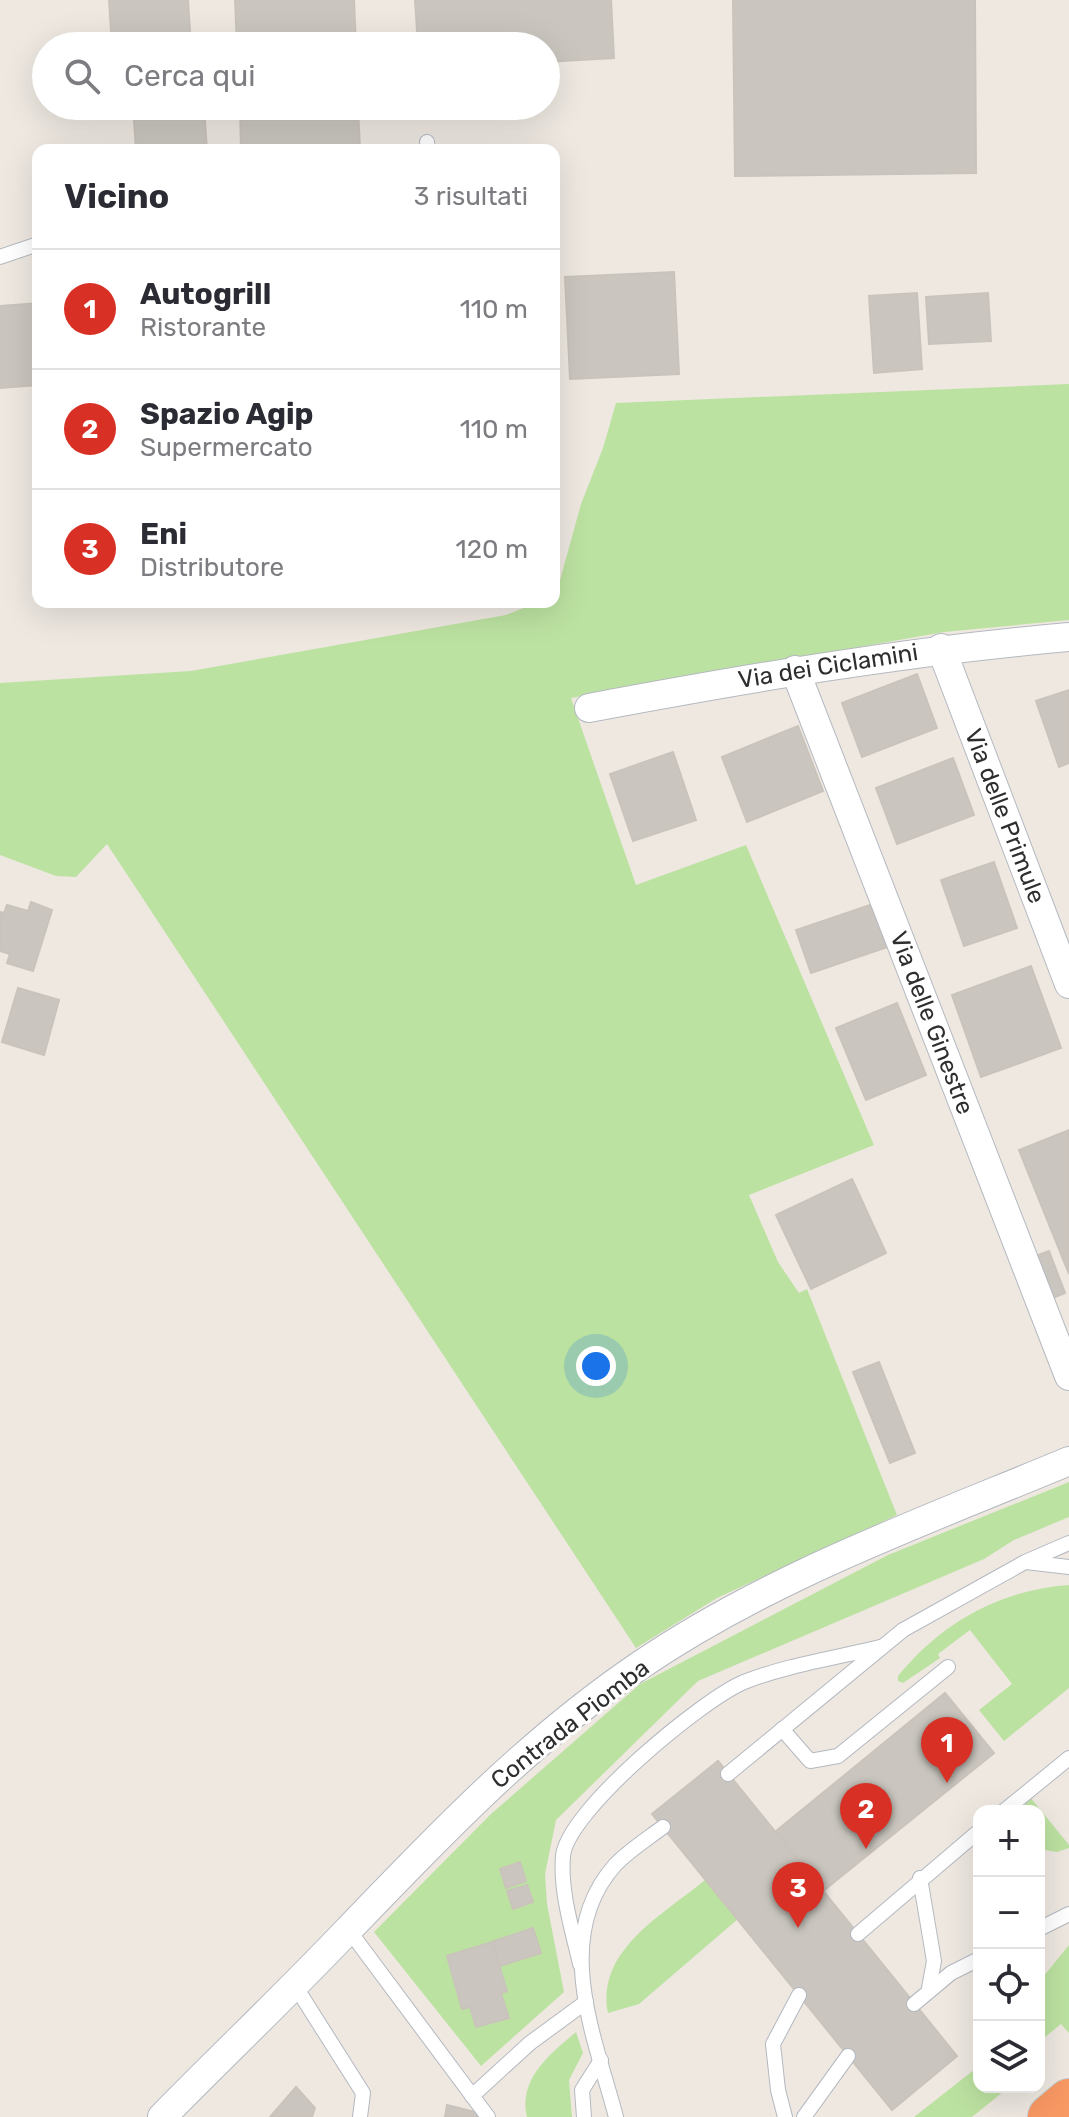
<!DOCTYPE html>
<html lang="it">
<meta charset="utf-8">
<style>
:root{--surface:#fff;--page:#f2f2f3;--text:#2b2b33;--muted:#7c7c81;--line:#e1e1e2;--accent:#d93025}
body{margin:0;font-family:Rubik,sans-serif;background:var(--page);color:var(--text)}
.controls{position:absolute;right:24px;bottom:24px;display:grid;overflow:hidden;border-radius:16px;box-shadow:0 8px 32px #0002}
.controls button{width:72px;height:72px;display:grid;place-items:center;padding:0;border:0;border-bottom:2px solid var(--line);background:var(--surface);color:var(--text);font:40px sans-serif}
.you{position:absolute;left:596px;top:1366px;width:28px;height:28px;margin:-20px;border:6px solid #fff;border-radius:50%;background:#1a73e8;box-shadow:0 0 0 12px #1a73e833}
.badge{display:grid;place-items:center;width:52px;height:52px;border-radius:50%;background:var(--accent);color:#fff;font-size:26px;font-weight:700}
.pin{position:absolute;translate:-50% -66px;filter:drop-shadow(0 2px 4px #0008)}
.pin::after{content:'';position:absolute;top:42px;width:28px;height:24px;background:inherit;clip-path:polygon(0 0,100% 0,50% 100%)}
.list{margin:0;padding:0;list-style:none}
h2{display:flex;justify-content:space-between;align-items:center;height:104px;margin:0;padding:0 32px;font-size:34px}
h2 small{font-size:26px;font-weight:400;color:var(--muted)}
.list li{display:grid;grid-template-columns:52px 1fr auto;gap:24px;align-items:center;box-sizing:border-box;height:120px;padding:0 32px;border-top:2px solid var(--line)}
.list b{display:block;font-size:30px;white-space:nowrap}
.list p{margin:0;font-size:26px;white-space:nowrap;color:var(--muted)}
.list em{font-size:26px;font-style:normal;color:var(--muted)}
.icon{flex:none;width:44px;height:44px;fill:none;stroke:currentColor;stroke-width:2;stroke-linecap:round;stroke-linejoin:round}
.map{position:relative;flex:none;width:1069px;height:2117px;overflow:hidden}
.search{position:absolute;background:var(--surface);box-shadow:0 8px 32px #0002;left:32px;top:32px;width:528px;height:88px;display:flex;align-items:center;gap:20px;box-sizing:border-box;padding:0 28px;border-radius:44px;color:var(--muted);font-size:30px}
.panel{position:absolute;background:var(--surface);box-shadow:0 8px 32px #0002;left:32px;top:144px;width:528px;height:464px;border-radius:16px}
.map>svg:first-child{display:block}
.green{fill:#bce2a1}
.building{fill:#cac6bf;stroke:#cac3bb;stroke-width:2}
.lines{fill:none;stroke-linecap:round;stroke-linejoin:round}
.lane-casing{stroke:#b4b8c0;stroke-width:16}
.street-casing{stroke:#b4b8c0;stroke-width:30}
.highway-casing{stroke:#c9c9c9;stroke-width:46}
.lane{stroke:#fff;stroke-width:14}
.street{stroke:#fff;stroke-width:28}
.highway{stroke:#f89863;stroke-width:44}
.labels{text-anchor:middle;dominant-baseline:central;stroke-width:6;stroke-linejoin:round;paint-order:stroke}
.street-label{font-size:24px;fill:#2e2e2e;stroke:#fff}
</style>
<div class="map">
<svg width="1069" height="2117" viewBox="0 0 1069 2117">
<rect width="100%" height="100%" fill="#eee8e1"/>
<!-- green -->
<g class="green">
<path d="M1069,384V620L944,632L571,698L636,885L746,845L874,1145L749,1195L778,1262L799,1293L807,1289L897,1515L717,1598L636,1648L107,844L76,877L56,876L0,855V683L191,671L506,615L538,602H554L581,504L603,448L616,403Z"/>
<path d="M1069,1482V1517L1014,1540L984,1559L698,1681L556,1820L545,1874L547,1904L564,1992L481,2066L374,1932L491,1814L640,1684L888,1555Z"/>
<path d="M1069,1585V1688L1004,1741L979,1710L1012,1684L970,1630L938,1654L940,1658L903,1683L898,1681V1676C942,1622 1000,1590 1069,1585Z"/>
<path d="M1030,1797L1069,1845V1848L1057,1852L1039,1849V1811H1021Z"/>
<path d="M705,1880L738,1919L639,2004L608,2013C596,1950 663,1915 705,1880Z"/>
<path d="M1069,1945V2033L1061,2024L1039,2042V1982Z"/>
<path d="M576,2032L583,2053L569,2080L572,2117H527C518,2079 550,2054 576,2032Z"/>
<path d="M979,2066V2087H1009L972,2117H914Z"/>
</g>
<!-- building -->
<g class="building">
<path d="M109,0H188L191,46H112Z"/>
<path d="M235,0H354L356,46H237Z"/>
<path d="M415,0H611L614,58L546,62V46H418Z"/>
<path d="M733,0H975L976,173L735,176Z"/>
<path d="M133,106H204L207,150H136Z"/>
<path d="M240,106H358L360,150H241Z"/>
<path d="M674,272L679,374L570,379L565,277Z"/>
<path d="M917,293L922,369L874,373L869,296Z"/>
<path d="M988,293L991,341L929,344L926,297Z"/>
<path d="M38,303V385L0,388V306Z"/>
<path d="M917,674L937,728L862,757L842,703Z"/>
<path d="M1069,690V763L1059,767L1036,701Z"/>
<path d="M798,726L823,791L747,822L722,757Z"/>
<path d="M673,752L696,820L633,841L610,774Z"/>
<path d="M953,758L974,815L897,844L876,788Z"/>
<path d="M994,862L1017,928L964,946L941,880Z"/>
<path d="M31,902L52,910L33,971L7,963L10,954L0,951V912L4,913L7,905L28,911Z"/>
<path d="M876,903L890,946L811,973L796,930Z"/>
<path d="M1031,966L1061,1048L981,1077L952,995Z"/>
<path d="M18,988L59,1000L44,1055L2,1042Z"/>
<path d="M897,1003L926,1075L866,1100L836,1028Z"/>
<path d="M1069,1130V1274L1019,1150Z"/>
<path d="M852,1179L886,1253L811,1289L776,1215Z"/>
<path d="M1049,1251L1065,1293L1048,1300L1030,1258Z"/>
<path d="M879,1362L915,1453L890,1463L853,1372Z"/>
<path d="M945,1693L994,1753L823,1891L775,1832Z"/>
<path d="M718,1761L957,2056L892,2110L652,1814Z"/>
<path d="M520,1862L526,1881L506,1888L500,1869Z"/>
<path d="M527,1885L533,1902L513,1909L507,1891Z"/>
<path d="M533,1928L541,1953L500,1966L492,1942Z"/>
<path d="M492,1942L507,1991L501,1993L509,2018L476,2027L470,2007L462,2009L447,1956Z"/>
<path d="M296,2087L315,2108L312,2117H270Z"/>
<path d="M447,2105L479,2113L478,2117H445Z"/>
</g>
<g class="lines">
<!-- lane casing -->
<g class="lane-casing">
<g id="lane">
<path d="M427,142L428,150"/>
<path d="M0,257L38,244"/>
<path d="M1026,1562L1069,1567"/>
<path d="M782,1729L810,1761L838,1756L948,1667"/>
<path d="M728,1774L903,1630L1025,1562L1069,1543"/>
<path d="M1004,1811L1069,1758"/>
<path d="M920,1878L934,1961L929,1988"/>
<path d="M348,1929L488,2117"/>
<path d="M1039,1929L1069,1914"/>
<path d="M858,1934L979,1831"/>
<path d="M580,1964C572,1929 560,1891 563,1856C567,1811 703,1699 744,1682C787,1665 836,1658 880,1647"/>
<path d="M294,1984L363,2093L360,2117"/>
<path d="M914,2004L951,1973L979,1959"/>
<path d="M472,2096L530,2043L586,2002"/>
<path d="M584,2117L582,2090L601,2060"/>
<path d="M616,2117C595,2037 551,1937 615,1865C628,1851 647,1839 663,1827"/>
<path d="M785,2117L778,2090L773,2044L799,1995"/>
<path d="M804,2117L848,2056"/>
</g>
</g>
<!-- street casing -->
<g class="street-casing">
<g id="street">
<path d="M941,648L1069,984"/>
<path d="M795,670L1069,1376"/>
<path d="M589,708C749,678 907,651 1069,637"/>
<path d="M162,2117C224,2054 288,1993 349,1929C440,1834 530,1740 639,1666C771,1576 923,1522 1069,1461"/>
</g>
</g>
<!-- highway casing -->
<g class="highway-casing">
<path id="highway" d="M1050,2117L1069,2101"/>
</g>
<!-- lane -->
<use href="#lane" class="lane"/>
<!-- street -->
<use href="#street" class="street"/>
<!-- highway -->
<use href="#highway" class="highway"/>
</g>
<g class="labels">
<!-- street labels -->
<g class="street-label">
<text transform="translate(828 666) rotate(-9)">Via dei Ciclamini</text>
<text transform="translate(1005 816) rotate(69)">Via delle Primule</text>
<text transform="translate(932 1023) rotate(69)">Via delle Ginestre</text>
<text transform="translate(570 1724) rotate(-38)">Contrada Piomba</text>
</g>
</g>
</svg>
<div class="controls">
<button>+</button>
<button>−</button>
<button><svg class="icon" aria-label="locate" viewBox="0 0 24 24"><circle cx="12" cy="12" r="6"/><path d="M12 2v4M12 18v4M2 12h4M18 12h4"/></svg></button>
<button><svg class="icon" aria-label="layers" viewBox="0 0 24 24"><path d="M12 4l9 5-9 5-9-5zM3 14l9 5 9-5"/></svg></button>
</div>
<div class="you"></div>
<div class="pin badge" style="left:947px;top:1783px">1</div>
<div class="pin badge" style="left:866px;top:1849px">2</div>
<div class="pin badge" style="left:798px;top:1928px">3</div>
<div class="search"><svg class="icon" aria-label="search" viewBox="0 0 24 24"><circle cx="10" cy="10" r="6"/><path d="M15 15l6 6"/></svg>Cerca qui</div>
<section class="panel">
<h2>Vicino<small>3 risultati</small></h2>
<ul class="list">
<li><span class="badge">1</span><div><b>Autogrill</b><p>Ristorante</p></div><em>110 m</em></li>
<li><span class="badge">2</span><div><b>Spazio Agip</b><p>Supermercato</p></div><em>110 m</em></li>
<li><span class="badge">3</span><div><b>Eni</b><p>Distributore</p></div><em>120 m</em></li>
</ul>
</section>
</div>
